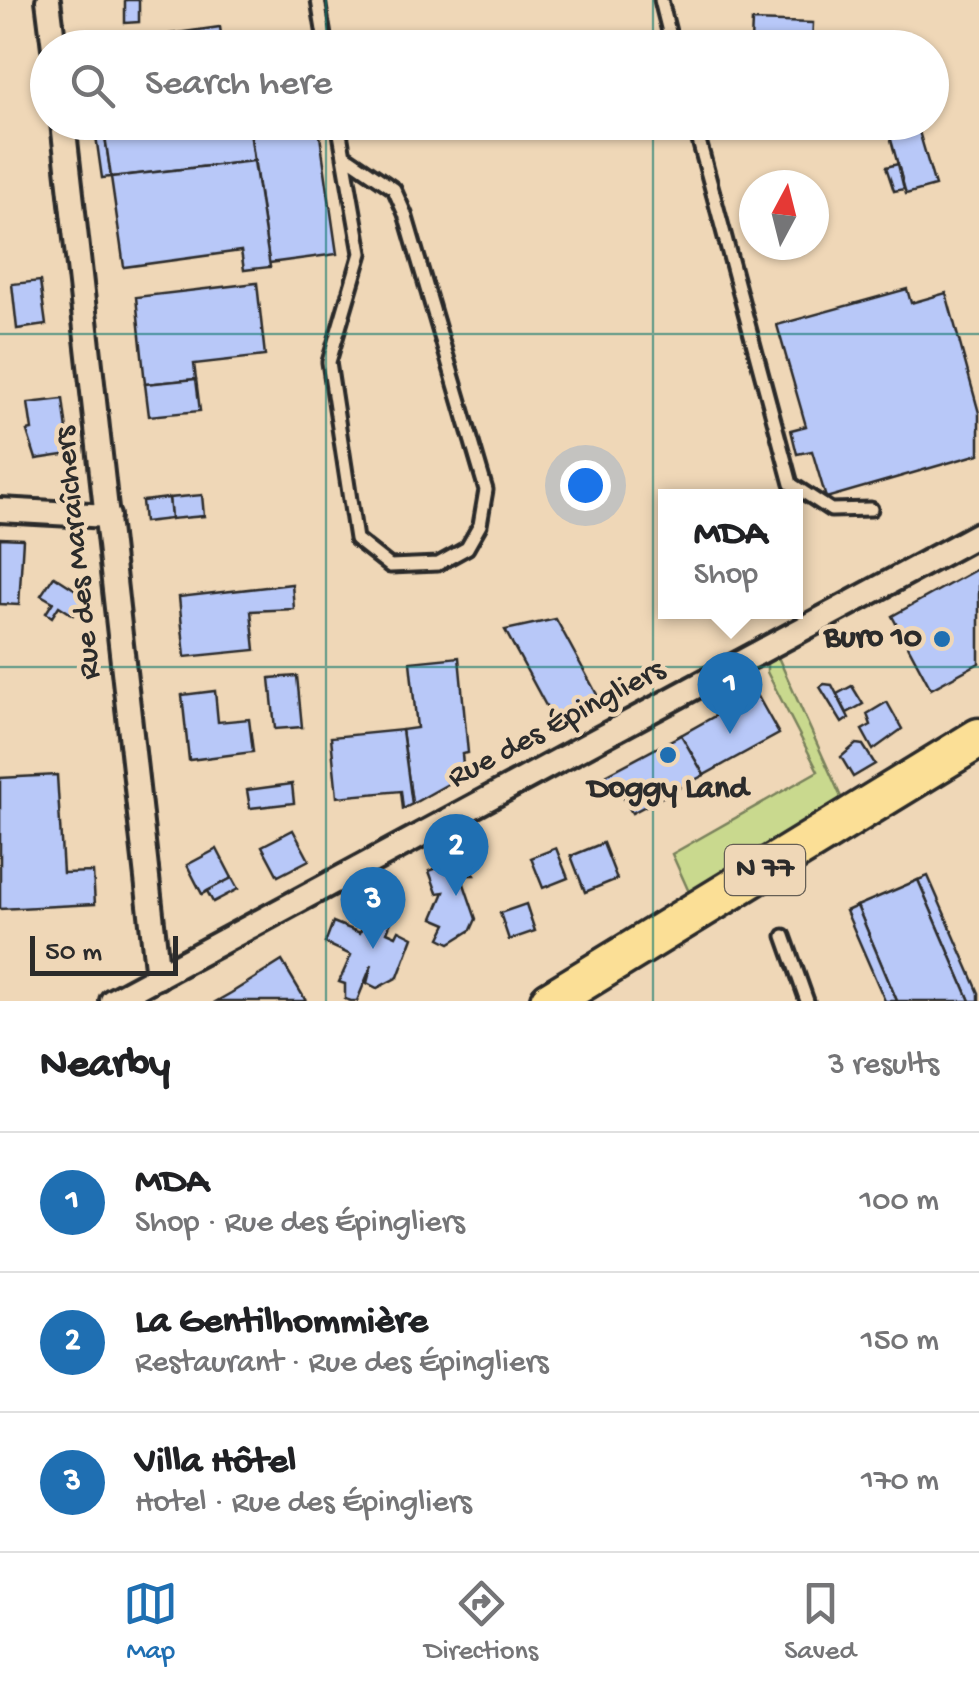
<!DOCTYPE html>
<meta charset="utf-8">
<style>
:root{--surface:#fff;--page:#f6f6f6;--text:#202124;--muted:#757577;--line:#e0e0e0;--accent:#1f6fb2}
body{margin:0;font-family:"Gochi Hand",sans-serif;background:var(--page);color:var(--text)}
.compass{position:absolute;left:739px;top:170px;width:90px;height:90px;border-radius:50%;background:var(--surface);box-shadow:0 2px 8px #0004;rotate:7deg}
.scale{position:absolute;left:30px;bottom:25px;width:148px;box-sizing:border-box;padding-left:10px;border:5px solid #2b2b2b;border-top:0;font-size:28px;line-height:35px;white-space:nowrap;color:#2b2b2b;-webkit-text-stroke:8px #efd7b7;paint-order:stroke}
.you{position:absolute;left:585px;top:485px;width:35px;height:35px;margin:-25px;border:8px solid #fff;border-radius:50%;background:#1a73e8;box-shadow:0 0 0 15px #1a73e833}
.badge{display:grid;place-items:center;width:65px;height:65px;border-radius:50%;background:var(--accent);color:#fff;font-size:32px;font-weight:700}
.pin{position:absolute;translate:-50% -82px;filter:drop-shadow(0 2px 5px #0008)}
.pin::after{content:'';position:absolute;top:52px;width:35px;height:30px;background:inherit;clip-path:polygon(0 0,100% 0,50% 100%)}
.popup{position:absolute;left:658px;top:489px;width:145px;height:130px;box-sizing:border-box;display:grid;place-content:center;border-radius:0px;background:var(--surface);filter:drop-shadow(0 2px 8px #0005);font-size:32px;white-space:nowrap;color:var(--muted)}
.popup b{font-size:38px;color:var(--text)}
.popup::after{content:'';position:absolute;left:50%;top:100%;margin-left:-20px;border:20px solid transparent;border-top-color:var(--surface)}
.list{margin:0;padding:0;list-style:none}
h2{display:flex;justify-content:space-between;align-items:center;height:130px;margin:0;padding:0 40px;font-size:42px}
h2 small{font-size:32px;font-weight:400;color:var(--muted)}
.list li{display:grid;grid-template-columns:65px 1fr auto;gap:30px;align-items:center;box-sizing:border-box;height:140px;padding:0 40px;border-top:2px solid var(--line)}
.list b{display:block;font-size:38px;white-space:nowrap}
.list p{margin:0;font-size:32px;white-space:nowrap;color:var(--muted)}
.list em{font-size:32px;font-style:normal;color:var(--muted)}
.icon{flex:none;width:55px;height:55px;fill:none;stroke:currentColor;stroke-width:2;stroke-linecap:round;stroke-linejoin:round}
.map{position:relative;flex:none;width:979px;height:1001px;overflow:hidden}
.search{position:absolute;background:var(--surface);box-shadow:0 2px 8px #0004;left:30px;right:30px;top:30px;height:110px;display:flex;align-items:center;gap:25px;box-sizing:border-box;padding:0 35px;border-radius:55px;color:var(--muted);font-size:38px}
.sheet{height:550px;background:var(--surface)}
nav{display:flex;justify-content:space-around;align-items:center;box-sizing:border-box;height:140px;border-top:2px solid var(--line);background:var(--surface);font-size:28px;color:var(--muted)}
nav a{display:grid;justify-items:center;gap:5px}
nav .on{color:var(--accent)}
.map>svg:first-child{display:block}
.green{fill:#c9d98e;stroke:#7a825c;stroke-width:2.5}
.building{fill:#b8c8f8;stroke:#2b2b2b;stroke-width:2.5}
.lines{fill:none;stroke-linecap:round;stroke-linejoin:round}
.service-casing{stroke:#2b2b2b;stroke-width:19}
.minor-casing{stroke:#2b2b2b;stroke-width:30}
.primary-casing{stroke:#2b2b2b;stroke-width:45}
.service{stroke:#efd7b7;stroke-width:11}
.minor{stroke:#efd7b7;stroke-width:22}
.primary{stroke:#fbdf96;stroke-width:38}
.grid{fill:none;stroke:#0f766e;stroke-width:2.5;stroke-opacity:0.55}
.poi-dot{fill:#1f6fb2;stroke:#efd7b7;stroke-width:4}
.labels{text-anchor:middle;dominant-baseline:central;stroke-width:9;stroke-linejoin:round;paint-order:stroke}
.shield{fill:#efd7b7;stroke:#665f55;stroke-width:2.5}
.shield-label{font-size:30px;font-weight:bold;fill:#2b2b2b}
.street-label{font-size:32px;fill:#2b2b2b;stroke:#efd7b7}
.poi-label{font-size:32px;font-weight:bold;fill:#2b2b2b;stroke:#efd7b7;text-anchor:end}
</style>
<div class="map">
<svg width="979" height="1001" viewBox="0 0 979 1001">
<rect width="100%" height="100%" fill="#efd7b7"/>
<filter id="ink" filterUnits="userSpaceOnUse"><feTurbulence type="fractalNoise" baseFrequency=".01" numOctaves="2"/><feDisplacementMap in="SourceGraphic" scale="20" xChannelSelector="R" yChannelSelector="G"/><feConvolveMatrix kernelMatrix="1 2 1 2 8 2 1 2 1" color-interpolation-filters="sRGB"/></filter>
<g filter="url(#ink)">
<!-- green -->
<path class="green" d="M778,657L845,806L696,894L689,892L672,854L818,771L767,672V662Z"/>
<!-- building -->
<g class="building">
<path d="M125,0H139V22L125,23Z"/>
<path d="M752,21L813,23L812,44L751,42Z"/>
<path d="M220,27L223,48H92V45Z"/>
<path d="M94,122H103L111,177L102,178Z"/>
<path d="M103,122H249L254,161L111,177Z"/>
<path d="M249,122H318L337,254L269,263Z"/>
<path d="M918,128L935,186L906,194L890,136Z"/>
<path d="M254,161L270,267L244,270L241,251L124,267L111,177Z"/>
<path d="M898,164L904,189L894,191L886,167Z"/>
<path d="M40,281L46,325L17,329L12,284Z"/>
<path d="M257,283L265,356L194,364L196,379L145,384L136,297Z"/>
<path d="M907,289L911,303L946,293L979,413V454L826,498L812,451L797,454L791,430L806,426L777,325Z"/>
<path d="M196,379L200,411L149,416L145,384Z"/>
<path d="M63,399L70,454L36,459L27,431L32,430L28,403Z"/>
<path d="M202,495L204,516L171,519L169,498Z"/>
<path d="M169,498L171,519L144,522L142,501Z"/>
<path d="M0,538L23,539L19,605L0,604Z"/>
<path d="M979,568V663L931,689L892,616Z"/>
<path d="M54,576L85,596L73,615L59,606L52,617L46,613L53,602L41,595Z"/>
<path d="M292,584L294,609L251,611L255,650L185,657L179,597Z"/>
<path d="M556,619L601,702L557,726L505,630Z"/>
<path d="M459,657L468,753L462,754L464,775L412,804L402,730L417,728L410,662Z"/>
<path d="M297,676L302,727L275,729L270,678Z"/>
<path d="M824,684L832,685L849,718L842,723L820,687Z"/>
<path d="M852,686L863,704L847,713L837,694Z"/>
<path d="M215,691L218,722L249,719L253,752L189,760L182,695Z"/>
<path d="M756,693L779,734L704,775L681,735Z"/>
<path d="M887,702L902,729L873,750L862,730L871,725L867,714Z"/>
<path d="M402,730L412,804L403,809L401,791L337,797L331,737Z"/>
<path d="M681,735L704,775L632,813L617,786L609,790L602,777Z"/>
<path d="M856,744L863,745L875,764L853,777L841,757Z"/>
<path d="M57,775L63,873L93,872L95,904L0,909V778Z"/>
<path d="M292,784L294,803L250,808L247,790Z"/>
<path d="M293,830L309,860L278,876L262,846Z"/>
<path d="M603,843L617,879L585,892L571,856Z"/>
<path d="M464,848L474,875H461L476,919L471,930L450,943L440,938L447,924L433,918L444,892L437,893L429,871L453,862L449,853Z"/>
<path d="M556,848L568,878L543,888L531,858Z"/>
<path d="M217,849L232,878L202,894L187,865Z"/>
<path d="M928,876L979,993V1001H970L918,880Z"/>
<path d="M232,878L238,889L213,902L207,891Z"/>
<path d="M918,880L970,1001H897L857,906Z"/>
<path d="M379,888L389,893L387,897L397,906L387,932L396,936L399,930L413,937L398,977L377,988L367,983L372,964L357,1001H351L345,999V984L339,982L351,955L325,943L333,922L360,933Z"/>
<path d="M526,904L535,931L509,940L500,913Z"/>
<path d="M857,906L897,1001H885L846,911Z"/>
<path d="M282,961L306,1001H217L231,993Z"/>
</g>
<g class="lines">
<!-- service casing -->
<g class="service-casing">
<g id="service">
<path d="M318,0L326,48"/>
<path d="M661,0L673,48"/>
<path d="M338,122L361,253L329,362L356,539L390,566L438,564L467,548L480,525L486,490L405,214L394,189L344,155"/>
<path d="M694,122L791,484L831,510L871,509"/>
<path d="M784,936L807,1001"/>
</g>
</g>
<!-- minor casing -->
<g class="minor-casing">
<g id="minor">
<path d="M48,0L54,48"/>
<path d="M63,122L158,977"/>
<path d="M0,510L108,516"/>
<path d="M112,1001L979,534"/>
</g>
</g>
<!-- primary casing -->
<g class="primary-casing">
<path id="primary" d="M550,1001L979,738"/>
</g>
<!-- service -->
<use href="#service" class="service"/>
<!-- minor -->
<use href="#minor" class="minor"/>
<!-- primary -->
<use href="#primary" class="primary"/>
</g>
</g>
<!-- grid -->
<path class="grid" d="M326,0V48M653,0V48M326,122V1001M653,122V1001M0,334H979M0,667H979"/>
<!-- markers -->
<g class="poi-dot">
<circle cx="942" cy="639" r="10"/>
<circle cx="668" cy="755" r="10"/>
</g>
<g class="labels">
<!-- shield labels -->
<rect class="shield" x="725" y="845" width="80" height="50" rx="8"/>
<g class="shield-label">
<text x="765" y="870">N 77</text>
</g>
<!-- street labels -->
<g class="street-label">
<text transform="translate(79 553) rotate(-96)">Rue des Maraîchers</text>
<text transform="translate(557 725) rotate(-28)">Rue des Épingliers</text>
</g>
<!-- poi labels -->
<g class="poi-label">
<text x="922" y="639">Buro 10</text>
<text x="668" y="790" text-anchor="middle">Doggy Land</text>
</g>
</g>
</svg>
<svg class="compass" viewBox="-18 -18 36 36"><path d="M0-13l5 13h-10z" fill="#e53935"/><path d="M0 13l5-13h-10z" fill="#757577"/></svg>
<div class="scale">50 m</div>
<div class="you"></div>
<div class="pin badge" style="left:730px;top:734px">1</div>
<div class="popup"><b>MDA</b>Shop</div>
<div class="pin badge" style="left:456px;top:896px">2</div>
<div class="pin badge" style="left:373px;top:949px">3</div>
<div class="search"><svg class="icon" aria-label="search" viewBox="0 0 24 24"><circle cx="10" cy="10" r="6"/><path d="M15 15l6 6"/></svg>Search here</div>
</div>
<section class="sheet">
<h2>Nearby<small>3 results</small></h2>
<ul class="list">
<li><span class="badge">1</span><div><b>MDA</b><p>Shop · Rue des Épingliers</p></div><em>100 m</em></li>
<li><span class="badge">2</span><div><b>La Gentilhommière</b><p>Restaurant · Rue des Épingliers</p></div><em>150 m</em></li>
<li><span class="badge">3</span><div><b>Villa Hôtel</b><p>Hotel · Rue des Épingliers</p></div><em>170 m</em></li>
</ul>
</section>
<nav>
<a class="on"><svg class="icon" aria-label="map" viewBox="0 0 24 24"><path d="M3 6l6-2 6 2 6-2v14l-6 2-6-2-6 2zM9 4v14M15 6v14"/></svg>Map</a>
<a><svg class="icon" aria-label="directions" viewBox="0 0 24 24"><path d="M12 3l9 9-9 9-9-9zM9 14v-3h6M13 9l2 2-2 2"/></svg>Directions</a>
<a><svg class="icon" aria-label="saved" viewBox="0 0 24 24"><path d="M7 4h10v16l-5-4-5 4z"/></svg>Saved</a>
</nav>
